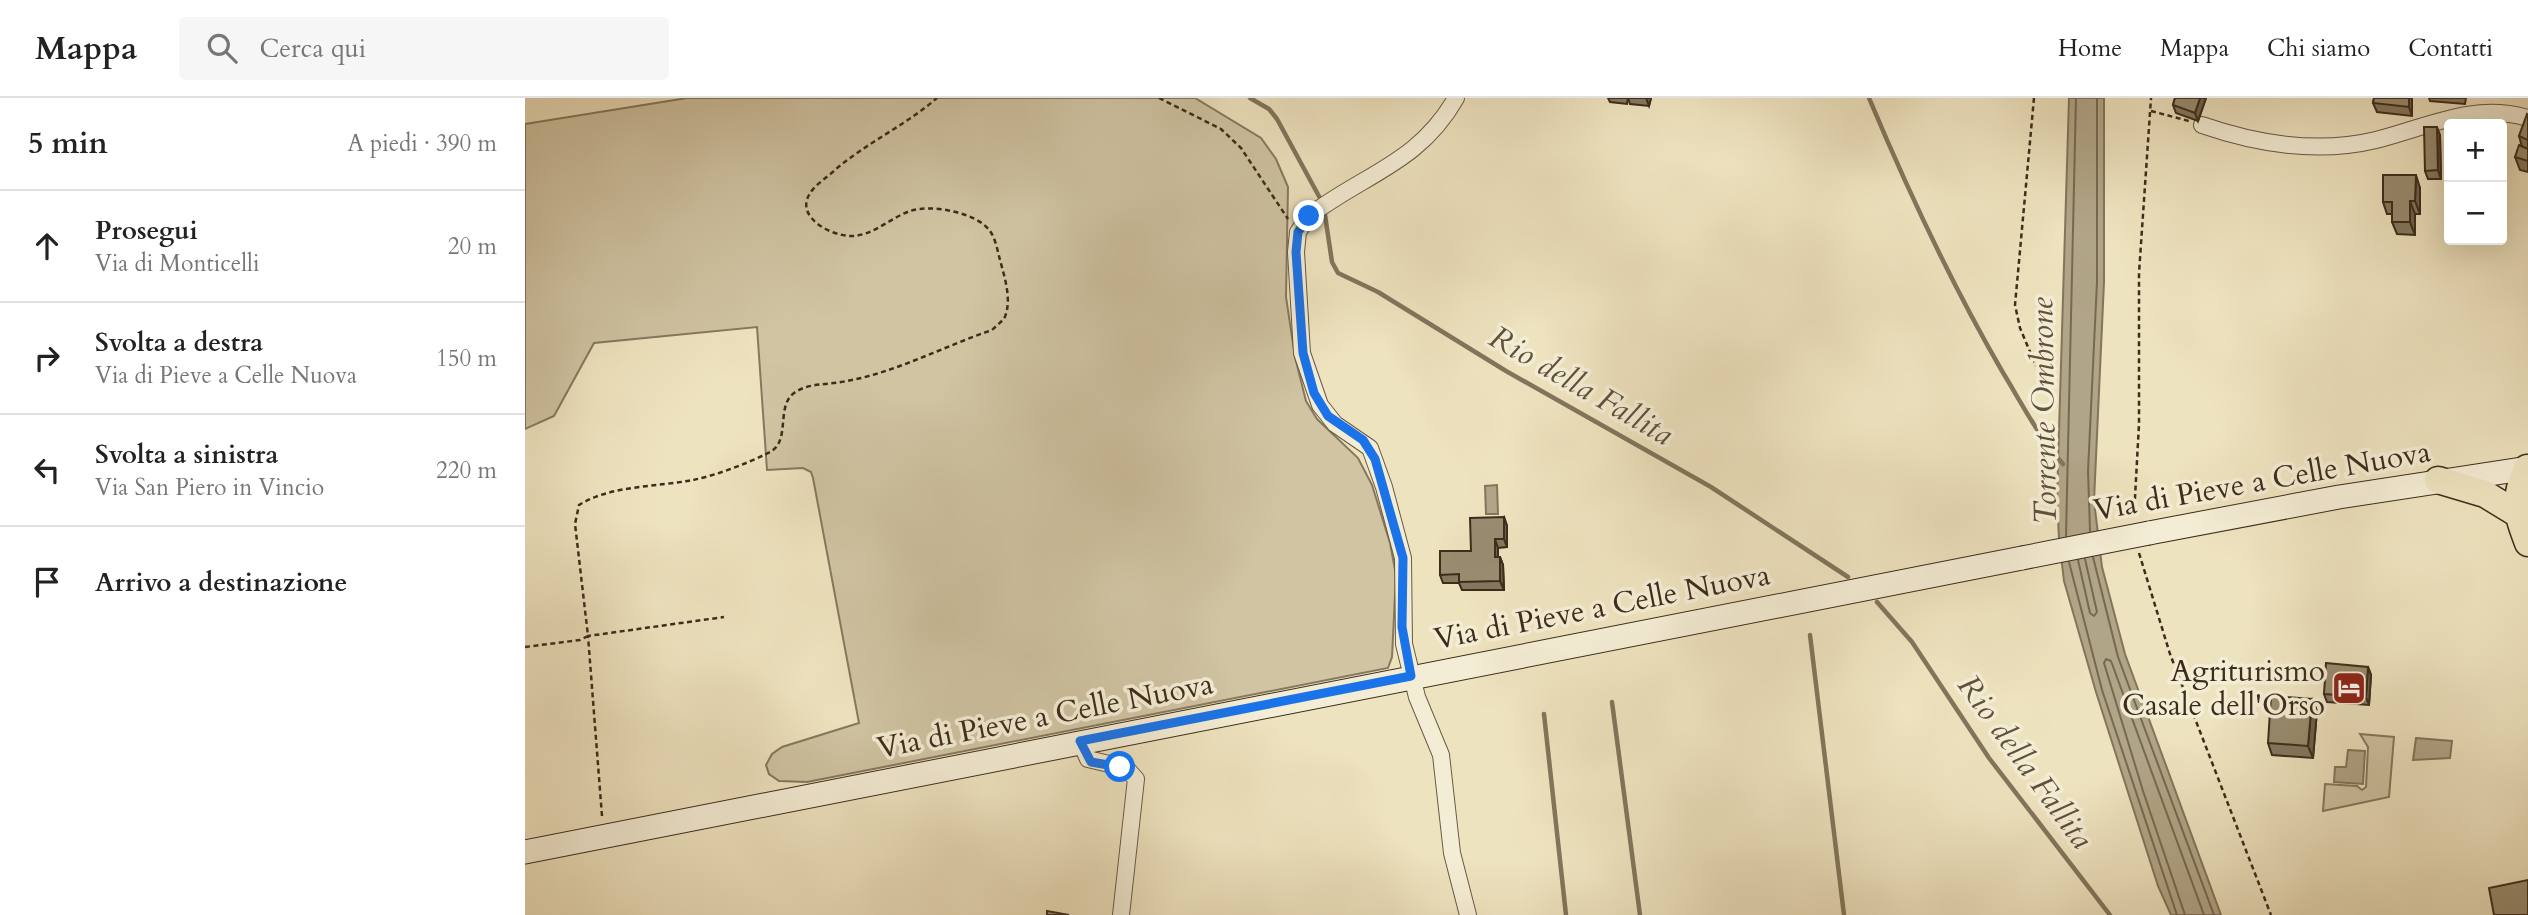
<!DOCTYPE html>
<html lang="it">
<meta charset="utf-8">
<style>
:root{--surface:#fff;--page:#f6f6f6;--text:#222;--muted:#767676;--line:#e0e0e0}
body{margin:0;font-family:Cardo,serif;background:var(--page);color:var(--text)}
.controls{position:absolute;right:21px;top:21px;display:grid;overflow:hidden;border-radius:7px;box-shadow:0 7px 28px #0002}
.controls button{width:63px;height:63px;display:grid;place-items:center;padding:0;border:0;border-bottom:2px solid var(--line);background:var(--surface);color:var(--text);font:35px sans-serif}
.stop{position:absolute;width:21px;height:21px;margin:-16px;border:5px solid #1a73e8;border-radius:50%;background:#fff}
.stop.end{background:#1a73e8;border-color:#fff;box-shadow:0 2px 7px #0008}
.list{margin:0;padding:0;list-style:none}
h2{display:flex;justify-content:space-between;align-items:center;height:91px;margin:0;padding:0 28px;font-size:30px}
h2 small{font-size:23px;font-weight:400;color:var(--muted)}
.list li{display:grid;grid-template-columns:46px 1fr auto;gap:21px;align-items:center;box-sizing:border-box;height:112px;padding:0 28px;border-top:2px solid var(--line)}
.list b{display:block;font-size:26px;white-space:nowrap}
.list p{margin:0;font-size:23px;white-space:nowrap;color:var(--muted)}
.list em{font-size:23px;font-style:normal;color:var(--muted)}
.icon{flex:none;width:38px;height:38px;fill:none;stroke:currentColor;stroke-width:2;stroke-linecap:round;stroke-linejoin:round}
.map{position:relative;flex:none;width:2003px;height:817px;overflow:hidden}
header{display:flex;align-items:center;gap:42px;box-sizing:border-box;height:98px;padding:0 35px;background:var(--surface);border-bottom:2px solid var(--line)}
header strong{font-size:33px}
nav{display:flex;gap:38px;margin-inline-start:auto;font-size:24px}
.search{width:490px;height:63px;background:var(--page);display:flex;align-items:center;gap:18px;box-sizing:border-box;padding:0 24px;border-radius:7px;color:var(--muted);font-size:26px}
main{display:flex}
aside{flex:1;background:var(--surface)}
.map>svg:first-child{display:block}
.green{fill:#d0c4a3;stroke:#86785f;stroke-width:2}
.water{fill:#b1a587;stroke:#82755c;stroke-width:2}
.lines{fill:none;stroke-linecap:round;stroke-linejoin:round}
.shore{stroke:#766951;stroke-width:2}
.stream{stroke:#82755c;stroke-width:4.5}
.minor-casing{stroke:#685a44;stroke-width:18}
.secondary-casing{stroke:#3c2d1b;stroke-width:25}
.trunk-casing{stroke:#3c2d1b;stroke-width:29}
.path{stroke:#3c2d1b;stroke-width:2.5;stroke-dasharray:5 3.5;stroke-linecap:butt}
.minor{stroke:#f4edd5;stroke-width:16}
.secondary{stroke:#f4edd5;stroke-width:23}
.trunk{stroke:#eee3bf;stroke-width:26}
.secondary-bridge-casing{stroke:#3c2d1b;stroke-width:25;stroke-linecap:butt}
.secondary-bridge{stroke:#f4edd5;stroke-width:23}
.wall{fill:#847860;stroke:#3c2d1b;stroke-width:2}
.shaded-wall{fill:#6b624e;stroke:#3c2d1b;stroke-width:2}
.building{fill:#998c70;stroke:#3c2d1b;stroke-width:2}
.route{stroke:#1a73e8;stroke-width:9}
.labels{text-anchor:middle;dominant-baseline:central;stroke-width:7;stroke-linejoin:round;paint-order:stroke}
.street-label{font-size:30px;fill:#3c2d1b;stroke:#f4edd5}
.poi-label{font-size:30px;fill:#3c2d1b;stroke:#f4edd5;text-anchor:end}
.water-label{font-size:32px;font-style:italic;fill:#5f513b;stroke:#f4edd5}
</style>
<header>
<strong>Mappa</strong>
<div class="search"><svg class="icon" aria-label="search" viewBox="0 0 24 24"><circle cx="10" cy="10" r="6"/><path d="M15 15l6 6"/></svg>Cerca qui</div>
<nav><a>Home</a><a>Mappa</a><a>Chi siamo</a><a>Contatti</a></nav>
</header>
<main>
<aside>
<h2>5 min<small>A piedi · 390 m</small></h2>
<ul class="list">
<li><svg class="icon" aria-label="ahead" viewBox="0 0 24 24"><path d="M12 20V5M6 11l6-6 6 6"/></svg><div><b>Prosegui</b><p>Via di Monticelli</p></div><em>20 m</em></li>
<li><svg class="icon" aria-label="right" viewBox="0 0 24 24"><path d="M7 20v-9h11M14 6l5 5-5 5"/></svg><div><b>Svolta a destra</b><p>Via di Pieve a Celle Nuova</p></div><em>150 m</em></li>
<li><svg class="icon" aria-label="left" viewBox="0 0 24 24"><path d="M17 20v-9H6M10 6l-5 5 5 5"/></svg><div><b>Svolta a sinistra</b><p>Via San Piero in Vincio</p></div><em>220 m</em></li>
<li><svg class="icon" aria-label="arrive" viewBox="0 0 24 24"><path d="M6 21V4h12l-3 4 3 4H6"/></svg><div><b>Arrivo a destinazione</b></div></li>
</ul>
</aside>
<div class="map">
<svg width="2003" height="817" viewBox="0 0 2003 817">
<rect width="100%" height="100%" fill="#eee3bf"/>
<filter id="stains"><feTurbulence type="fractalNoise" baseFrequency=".00286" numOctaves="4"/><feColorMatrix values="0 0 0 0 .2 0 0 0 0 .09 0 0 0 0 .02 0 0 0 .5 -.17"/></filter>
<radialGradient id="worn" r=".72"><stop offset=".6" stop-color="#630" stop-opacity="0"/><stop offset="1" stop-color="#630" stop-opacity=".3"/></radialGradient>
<!-- green -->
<g class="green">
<path d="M162,0H670L736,40L751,61L763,89L761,199L770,259L781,303L792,321L833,360L847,387L865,445L871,477L867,559L863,570L282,684L254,683L244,676L241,667L247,656L257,649L334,625L288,380L286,374L278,370L242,372L232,229L69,245L29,318L0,331V26Z"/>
<path d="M1835,636L1869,639L1864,699L1798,713L1800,686L1832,688L1837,692L1841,689L1843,649Z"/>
</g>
<!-- water -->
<g class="water">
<path d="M1544,0H1579V184L1569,403L1577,469L1600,556L1696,817H1646L1633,788L1571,594L1539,483L1534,441L1532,400Z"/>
<path d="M972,387L973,416H961L960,388Z"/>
<path d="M1891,640L1927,643L1925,660L1888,662Z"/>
<path d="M1823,652L1840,653L1838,686L1809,684L1810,669H1821Z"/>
</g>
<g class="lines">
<!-- shore -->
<g class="shore">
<path d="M1565,433L1563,373L1572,184V0"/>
<path d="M1541,438L1551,0"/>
<path d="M1568,459L1593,559L1689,817"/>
<path d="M1553,462L1565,515L1569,518L1572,514L1560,461"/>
<path d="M1544,464L1577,592L1652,817"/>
<path d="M1660,817L1618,693L1579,565L1581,561L1586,563L1679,817"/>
</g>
<!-- stream -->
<g class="stream">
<path d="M725,0L744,11L752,21L796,102"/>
<path d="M1344,0C1383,93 1426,185 1477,273C1496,304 1513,338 1538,366"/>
<path d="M800,117L807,164L813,175L853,194L981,273L1186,389L1323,479"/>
<path d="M1352,504L1387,544L1464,660L1585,817"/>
<path d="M1285,537L1319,817"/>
<path d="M1087,604L1115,817"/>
<path d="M1019,616L1041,817"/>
</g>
<!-- minor casing -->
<g class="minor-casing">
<g id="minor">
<path d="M931,0C894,65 839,76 784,118L773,134L771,154L777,255L795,307L810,326L845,350L859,389L878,460L879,546L892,599L916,657L927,755L943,817"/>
<path d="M1677,27C1732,46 1793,56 1851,42C1903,29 1948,4 2003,20"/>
<path d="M555,643L563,661L601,670L611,681L596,817"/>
</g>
</g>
<!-- secondary casing -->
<g class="secondary-casing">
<g id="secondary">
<path d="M1624,435L1814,399L2003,370"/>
<path d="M0,754L1497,460"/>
</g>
</g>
<!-- trunk casing -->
<g class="trunk-casing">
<g id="trunk">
<path d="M2002,370C1988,403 1991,413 2003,445"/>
<path d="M1913,382L1960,396L1991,415"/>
</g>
</g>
<!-- path -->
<g class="path">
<path d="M634,0L696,31L716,50L763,121"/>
<path d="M1509,0L1490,207L1495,230L1511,268"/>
<path d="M1626,13L1664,23"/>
<path d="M1609,418L1614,326V175L1626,0"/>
<path d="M1614,455L1645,556L1746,817"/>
<path d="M0,549L55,542L63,538L50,426L54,407C86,387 132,389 168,382C192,377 221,366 243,355C267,345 250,309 269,295C283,285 300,287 316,284C368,276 417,249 467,232L479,221C488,202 479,178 474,158C472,150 470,140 465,133C451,114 406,106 385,113C365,120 348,138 326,138C307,138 271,120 284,97C289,87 303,79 311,71C343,44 381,27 412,0"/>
<path d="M77,718L63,538L199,519"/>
</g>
<!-- minor -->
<use href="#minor" class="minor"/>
<!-- secondary -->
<use href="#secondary" class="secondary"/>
<!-- trunk -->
<use href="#trunk" class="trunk"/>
<!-- secondary-bridge casing -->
<g class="secondary-bridge-casing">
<path id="secondary-bridge" d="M1497,460L1624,435"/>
</g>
<!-- secondary-bridge -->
<use href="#secondary-bridge" class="secondary-bridge"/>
</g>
<!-- wall -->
<g class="wall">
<path d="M1083,0H1103L1102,6L1085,4Z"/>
<path d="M1103,0H1126L1124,8L1105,6Z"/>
<path d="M1650,0H1681L1673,23L1651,15L1648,7Z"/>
<path d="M1849,0H1887V18L1852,14L1848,5Z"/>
<path d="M1904,0H1941L1940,6L1905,3Z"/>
<path d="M2003,17V74L1995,72L1990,59L1997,49L1994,38Z"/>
<path d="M1915,37L1916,81H1903L1900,73Z"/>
<path d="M1895,90V116H1890V137L1872,136L1867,124V116H1862L1858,104Z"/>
<path d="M979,419L982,428V449L973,450V459H975L978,467L979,492H937L934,485H918L915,477L946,453Z"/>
<path d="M1843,569L1846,577L1844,607L1802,604L1799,596Z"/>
<path d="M1787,601L1792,613L1788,660L1747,657L1743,645Z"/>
</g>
<!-- shaded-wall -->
<g class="shaded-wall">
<path d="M1121,0H1126L1124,8Z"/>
<path d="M1675,0H1681L1673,23L1670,15Z"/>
<path d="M1884,0H1887V18L1884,9Z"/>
<path d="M1912,29L1915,37L1916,81L1913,72Z"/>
<path d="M1891,77L1895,90V116L1890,103Z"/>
<path d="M1885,103L1890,116V137L1885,124Z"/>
<path d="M979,419L982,428V449L979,441Z"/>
<path d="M970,441L973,450V467L970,459Z"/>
<path d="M975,459L978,467L979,492L975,483Z"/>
<path d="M1843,569L1846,577L1844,607L1841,599Z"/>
<path d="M1787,601L1792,613L1788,660L1783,648Z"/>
</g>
<!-- building -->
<g class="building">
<path d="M1650,0H1675L1670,15L1648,7Z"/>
<path d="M1849,0H1884V9L1848,5Z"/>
<path d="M2002,16L2003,17V42L1994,38Z"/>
<path d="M1899,29H1912L1913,72L1900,73Z"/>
<path d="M1994,47L2003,51V63L1990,59Z"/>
<path d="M1858,77H1891L1890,103H1885V124H1867V104H1858Z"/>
<path d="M979,419V441H970V459H975V483L934,484V476L915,477V453H946L945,420Z"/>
<path d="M1801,565L1843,569L1841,599L1799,596Z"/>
<path d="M1746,598L1787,601L1783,648L1743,645Z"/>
<path d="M2003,782V817H1969L1964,790Z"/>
<path d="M522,813L544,817H522Z"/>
</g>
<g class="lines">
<!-- route -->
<path class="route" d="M595,669L566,664L555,643L886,578L877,529L878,460L850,361L838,342L803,318L789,295L778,255L771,154L773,134L784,118"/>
</g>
<!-- icons -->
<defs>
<g id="hotel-square" transform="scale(1.75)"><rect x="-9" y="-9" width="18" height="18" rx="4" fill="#8f2418" stroke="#f4edd5"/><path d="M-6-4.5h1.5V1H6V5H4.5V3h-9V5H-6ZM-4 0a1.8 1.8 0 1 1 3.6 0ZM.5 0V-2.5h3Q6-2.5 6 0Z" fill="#fff"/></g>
</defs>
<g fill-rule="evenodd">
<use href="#hotel-square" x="1824" y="590"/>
</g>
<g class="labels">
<!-- street labels -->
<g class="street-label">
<text transform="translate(1737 383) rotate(-10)">Via di Pieve a Celle Nuova</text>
<text transform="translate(1077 509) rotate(-11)">Via di Pieve a Celle Nuova</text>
<text transform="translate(520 618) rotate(-11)">Via di Pieve a Celle Nuova</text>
</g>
<!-- poi labels -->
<g class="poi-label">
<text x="1800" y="573">Agriturismo<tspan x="1800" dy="34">Casale dell'Orso</tspan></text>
</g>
<!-- water labels -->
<g class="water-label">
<text transform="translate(1056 288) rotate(30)">Rio della Fallita</text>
<text transform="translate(1519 313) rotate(-91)">Torrente Ombrone</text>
<text transform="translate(1500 664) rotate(54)">Rio della Fallita</text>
</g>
</g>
<rect width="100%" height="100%" filter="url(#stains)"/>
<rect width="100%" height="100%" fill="url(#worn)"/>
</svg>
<div class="controls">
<button>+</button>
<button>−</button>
</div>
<div class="stop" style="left:595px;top:669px"></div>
<div class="stop end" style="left:784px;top:118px"></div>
</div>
</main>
